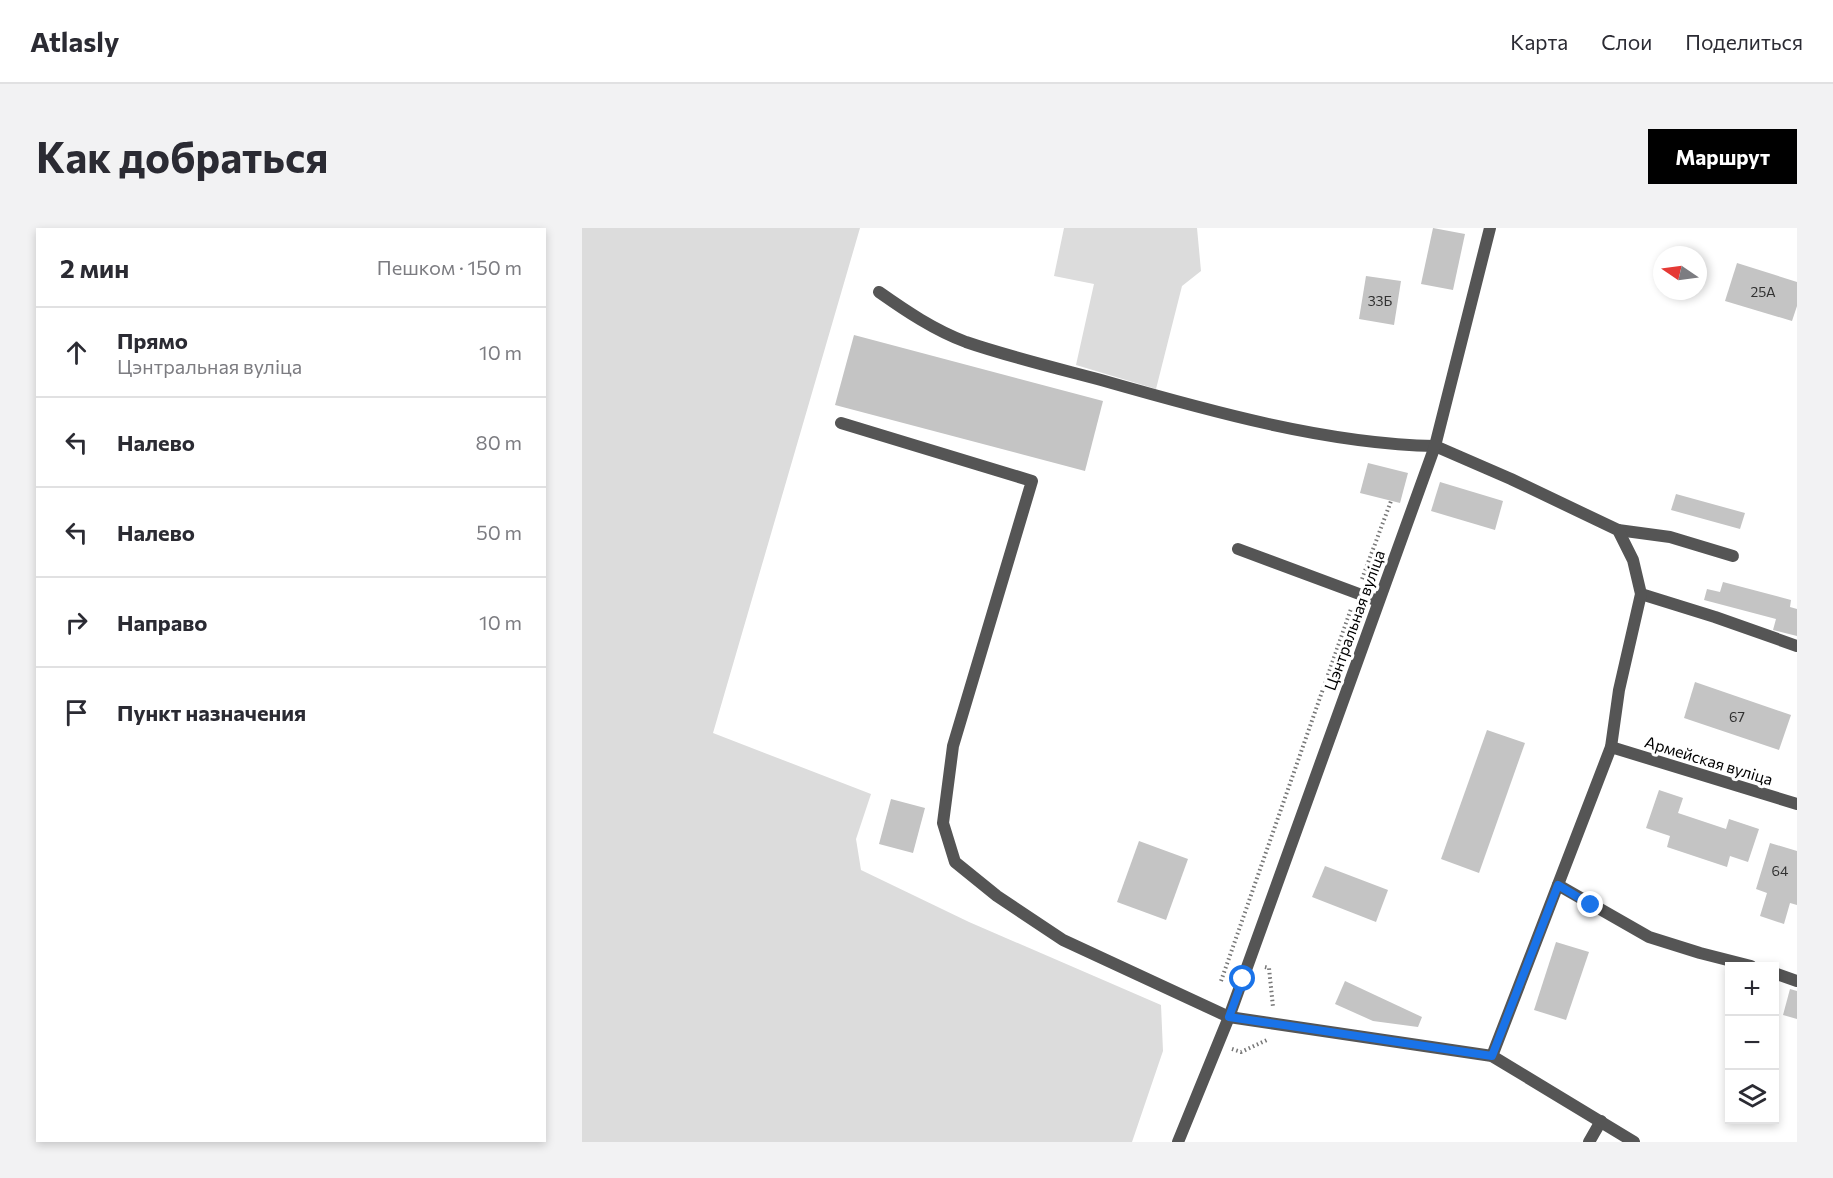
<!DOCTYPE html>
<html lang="ru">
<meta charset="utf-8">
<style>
:root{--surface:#fff;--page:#f2f2f3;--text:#2b2b33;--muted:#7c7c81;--line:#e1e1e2;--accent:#000}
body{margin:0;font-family:Commissioner,sans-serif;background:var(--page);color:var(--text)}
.controls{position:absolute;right:18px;bottom:18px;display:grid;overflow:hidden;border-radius:0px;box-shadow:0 3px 9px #0003}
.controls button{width:54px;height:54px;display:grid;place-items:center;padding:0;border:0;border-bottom:2px solid var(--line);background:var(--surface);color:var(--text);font:30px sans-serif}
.compass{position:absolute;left:1071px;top:18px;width:54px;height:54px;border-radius:50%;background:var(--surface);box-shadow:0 3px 9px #0003;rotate:283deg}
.stop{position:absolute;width:18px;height:18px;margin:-14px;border:4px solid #1a73e8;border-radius:50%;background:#fff}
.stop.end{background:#1a73e8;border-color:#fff;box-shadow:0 2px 6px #0008}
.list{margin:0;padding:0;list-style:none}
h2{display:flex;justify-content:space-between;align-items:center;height:78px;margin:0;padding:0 24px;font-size:26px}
h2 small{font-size:20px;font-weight:400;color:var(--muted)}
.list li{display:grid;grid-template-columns:39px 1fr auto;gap:18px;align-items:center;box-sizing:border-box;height:90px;padding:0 24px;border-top:2px solid var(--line)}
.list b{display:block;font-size:22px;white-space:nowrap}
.list p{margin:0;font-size:20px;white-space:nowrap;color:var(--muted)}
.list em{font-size:20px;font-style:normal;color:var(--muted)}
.icon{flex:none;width:33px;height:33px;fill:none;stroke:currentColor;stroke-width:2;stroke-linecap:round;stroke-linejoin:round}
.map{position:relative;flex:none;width:1215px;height:914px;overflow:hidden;border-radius:0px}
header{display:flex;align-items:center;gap:36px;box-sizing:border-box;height:84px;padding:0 30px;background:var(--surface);border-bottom:2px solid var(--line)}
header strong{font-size:28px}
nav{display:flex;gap:33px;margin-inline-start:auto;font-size:21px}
.intro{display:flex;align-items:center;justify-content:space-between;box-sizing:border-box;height:144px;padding:0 36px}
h1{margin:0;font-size:42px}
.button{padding:15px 27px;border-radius:0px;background:var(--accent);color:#fff;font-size:21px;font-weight:700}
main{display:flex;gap:36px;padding:0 36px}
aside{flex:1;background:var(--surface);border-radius:0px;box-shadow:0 3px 9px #0003}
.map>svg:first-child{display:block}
.green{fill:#dcdcdc}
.building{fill:#c4c4c4}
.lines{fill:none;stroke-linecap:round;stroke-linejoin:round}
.path{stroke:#777;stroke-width:4;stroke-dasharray:1.5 3;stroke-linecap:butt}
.lane{stroke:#555;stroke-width:12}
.street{stroke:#555;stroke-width:12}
.route{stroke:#1a73e8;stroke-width:8}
.labels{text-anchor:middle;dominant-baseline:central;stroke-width:6;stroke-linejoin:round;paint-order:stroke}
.number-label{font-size:14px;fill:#313131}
.street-label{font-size:16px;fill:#000;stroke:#fff}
</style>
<header>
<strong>Atlasly</strong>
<nav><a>Карта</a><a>Слои</a><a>Поделиться</a></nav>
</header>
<div class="intro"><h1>Как добраться</h1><a class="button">Маршрут</a></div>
<main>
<aside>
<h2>2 мин<small>Пешком · 150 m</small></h2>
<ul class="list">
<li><svg class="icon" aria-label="ahead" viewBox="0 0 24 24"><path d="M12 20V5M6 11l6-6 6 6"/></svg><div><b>Прямо</b><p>Цэнтральная вуліца</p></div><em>10 m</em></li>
<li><svg class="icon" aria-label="left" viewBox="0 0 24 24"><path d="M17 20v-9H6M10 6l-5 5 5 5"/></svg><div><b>Налево</b></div><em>80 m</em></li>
<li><svg class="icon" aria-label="left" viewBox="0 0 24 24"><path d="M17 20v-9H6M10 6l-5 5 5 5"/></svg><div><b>Налево</b></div><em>50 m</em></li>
<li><svg class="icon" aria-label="right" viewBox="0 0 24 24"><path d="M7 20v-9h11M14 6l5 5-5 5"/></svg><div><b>Направо</b></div><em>10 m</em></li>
<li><svg class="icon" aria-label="arrive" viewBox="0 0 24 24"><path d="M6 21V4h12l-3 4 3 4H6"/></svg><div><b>Пункт назначения</b></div></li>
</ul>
</aside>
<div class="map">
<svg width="1215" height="914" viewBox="0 0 1215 914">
<rect width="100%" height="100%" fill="#fff"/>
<!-- green -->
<g class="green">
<path d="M0,0H278L131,505L289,566L274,611L279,642L387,694L579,777L581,823L550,914H0Z"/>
<path d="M482,0H615L619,43L600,58L574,161L494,137L512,56L472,48Z"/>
</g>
<!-- building -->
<g class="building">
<path d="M851,0L883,6L871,62L839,56Z"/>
<path d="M1155,35L1215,54V78L1210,93L1143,73Z"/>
<path d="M784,48L819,53L812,97L777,91Z"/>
<path d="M272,107L521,173L503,243L253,177Z"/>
<path d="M786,235L826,245L818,275L778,265Z"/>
<path d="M858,254L921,273L913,302L849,283Z"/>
<path d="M1094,266L1163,285L1158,301L1089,282Z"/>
<path d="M1141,354L1209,372L1208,379L1215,381V408L1191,402L1194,391L1122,372L1125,361L1138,364Z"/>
<path d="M1113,454L1209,487L1197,522L1102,490Z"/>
<path d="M905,502L943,515L897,645L859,631Z"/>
<path d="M1077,562L1101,570L1096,585L1144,601L1147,591L1177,601L1166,634L1148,628L1145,639L1085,619L1088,608L1064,600Z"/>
<path d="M309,571L343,580L331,625L297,616Z"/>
<path d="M557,613L606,631L584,692L535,674Z"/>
<path d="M1188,615L1215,623V677L1208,675L1202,696L1178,688L1185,665L1174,661Z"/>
<path d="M743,638L806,662L794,694L730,669Z"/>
<path d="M974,714L1007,724L984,792L952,782Z"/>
<path d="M763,753L840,789L836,799L791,793L753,776Z"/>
<path d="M1208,761L1215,763V791L1201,787Z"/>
</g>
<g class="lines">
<!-- path -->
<g class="path">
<path d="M780,351L809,273"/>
<path d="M683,739L687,740L691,779"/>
<path d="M639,753L769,381"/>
<path d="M650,821L659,824L685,812"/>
</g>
<!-- lane -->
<g class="lane">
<path d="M297,64C324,83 352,102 384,114C428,129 474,140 519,152C624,182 744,216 853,218"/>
<path d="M259,195L450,253L371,518L361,595L373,634L415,668L481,712L647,789"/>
<path d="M1036,302L1088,309L1151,328"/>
<path d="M656,321L796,373"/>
<path d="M1059,366L1133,389L1215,418"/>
<path d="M976,657L1067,709L1118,725L1169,738"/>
<path d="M1192,745L1215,753"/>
<path d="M1007,914L1019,893"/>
</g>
<!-- street -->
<g class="street">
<path d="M853,218L929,251L1036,302L1051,332L1059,366L1037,462L1029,519L910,828"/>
<path d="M1029,519L1215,576"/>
<path d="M647,789L910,828L1052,914"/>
<path d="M596,914L647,789L853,218L908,0"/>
</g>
</g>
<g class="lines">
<!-- route -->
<path class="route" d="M661,751L647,789L910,828L976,657L1009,677"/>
</g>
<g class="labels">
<!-- number labels -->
<g class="number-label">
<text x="1181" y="63">25А</text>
<text x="798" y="72">33Б</text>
<text x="1155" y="488">67</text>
<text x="1198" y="642">64</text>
</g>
<!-- street labels -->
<g class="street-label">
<text transform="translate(772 392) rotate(-70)">Цэнтральная вуліца</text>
<text transform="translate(1127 532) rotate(17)">Армейская вуліца</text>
</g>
</g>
</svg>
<div class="controls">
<button>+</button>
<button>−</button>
<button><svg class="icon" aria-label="layers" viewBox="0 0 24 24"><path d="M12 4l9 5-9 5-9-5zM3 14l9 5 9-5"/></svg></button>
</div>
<svg class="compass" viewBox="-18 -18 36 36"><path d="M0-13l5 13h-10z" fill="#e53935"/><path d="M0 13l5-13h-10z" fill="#7c7c81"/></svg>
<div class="stop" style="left:661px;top:751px"></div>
<div class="stop end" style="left:1009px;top:677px"></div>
</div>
</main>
